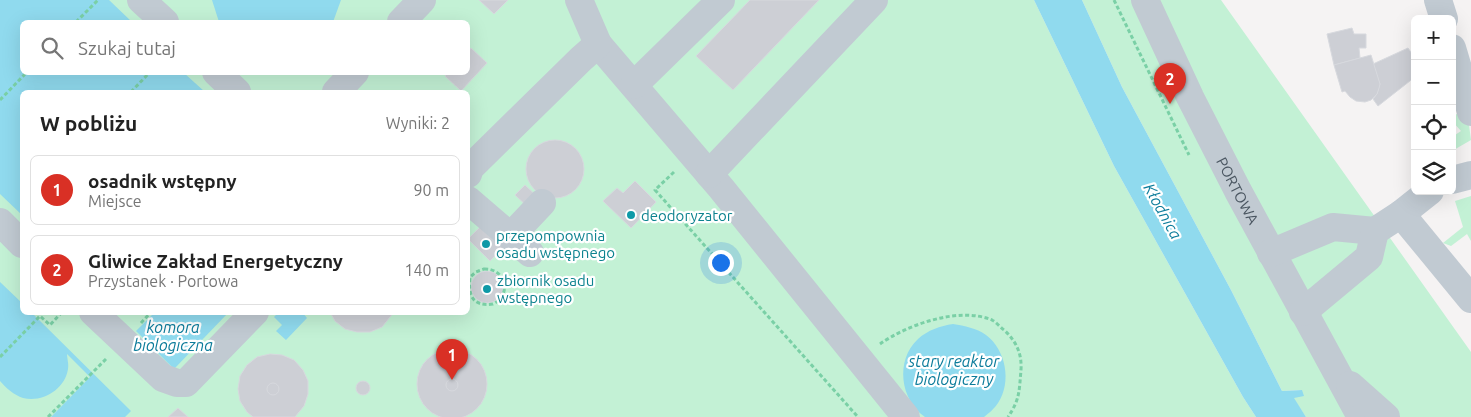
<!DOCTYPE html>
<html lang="pl">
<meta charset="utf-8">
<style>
:root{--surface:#fff;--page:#f2f2f2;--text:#222;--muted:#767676;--line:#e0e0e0;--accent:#d93025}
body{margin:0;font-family:Ubuntu,sans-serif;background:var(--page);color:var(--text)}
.controls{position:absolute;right:15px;top:15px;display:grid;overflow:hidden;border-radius:8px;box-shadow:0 5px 20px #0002}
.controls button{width:45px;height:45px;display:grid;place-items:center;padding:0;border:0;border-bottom:1px solid var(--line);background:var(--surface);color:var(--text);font:25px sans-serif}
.you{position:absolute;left:720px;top:262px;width:18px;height:18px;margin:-12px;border:4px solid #fff;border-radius:50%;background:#1a73e8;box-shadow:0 0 0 8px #1a73e833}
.badge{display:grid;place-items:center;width:32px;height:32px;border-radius:50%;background:var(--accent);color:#fff;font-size:16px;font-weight:700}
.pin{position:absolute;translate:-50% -41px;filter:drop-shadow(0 1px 2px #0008)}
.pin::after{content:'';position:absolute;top:26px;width:18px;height:15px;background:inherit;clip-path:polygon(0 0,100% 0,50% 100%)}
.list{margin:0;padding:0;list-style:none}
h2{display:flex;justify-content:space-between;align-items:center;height:65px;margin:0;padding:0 20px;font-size:21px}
h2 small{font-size:16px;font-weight:400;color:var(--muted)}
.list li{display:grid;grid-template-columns:32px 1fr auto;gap:15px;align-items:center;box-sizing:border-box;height:70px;margin:0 10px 10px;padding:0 10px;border:1px solid var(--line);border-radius:8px}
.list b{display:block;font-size:19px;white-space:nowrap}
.list p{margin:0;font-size:16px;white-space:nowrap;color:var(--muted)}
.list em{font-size:16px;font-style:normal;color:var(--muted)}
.icon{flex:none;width:28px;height:28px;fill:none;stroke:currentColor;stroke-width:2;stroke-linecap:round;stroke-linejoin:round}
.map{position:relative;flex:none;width:1471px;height:417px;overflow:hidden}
.search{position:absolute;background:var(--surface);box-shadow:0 5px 20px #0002;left:20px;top:20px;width:450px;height:55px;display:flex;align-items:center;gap:12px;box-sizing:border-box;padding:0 18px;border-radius:8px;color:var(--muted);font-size:19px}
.panel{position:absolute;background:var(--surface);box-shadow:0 5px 20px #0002;left:20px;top:90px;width:450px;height:225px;border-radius:8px}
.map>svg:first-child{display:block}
.green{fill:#c3f1d5;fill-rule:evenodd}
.water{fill:#90daee}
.building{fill:#cdcfd5;stroke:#d7d9de}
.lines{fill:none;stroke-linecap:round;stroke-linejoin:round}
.path{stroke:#7ad0a6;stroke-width:3;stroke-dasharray:4 2.5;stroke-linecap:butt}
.minor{stroke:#c1cad2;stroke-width:28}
.culture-dot{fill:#0f9aa8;stroke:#fff;stroke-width:2}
.labels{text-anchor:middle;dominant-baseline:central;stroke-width:4.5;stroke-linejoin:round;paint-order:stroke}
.street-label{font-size:15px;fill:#4a5661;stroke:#fff}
.culture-label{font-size:15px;fill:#0d838f;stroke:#fff;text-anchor:start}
.water-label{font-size:16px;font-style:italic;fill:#0c7c9b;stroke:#fff}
</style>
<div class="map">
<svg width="1471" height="417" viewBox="0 0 1471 417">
<rect width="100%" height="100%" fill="#f5f3f3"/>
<!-- green -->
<g class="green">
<path d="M0,0H1034L1114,166L1243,397L1256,417H0ZM22,22H468V72H22ZM22,92H468V312H22Z"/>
<path d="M1082,0H1221L1471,352V417H1306L1293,398L1302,390L1282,391L1231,290L1122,87Z"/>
<path d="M1455,114L1463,115L1469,125L1471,140L1452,151V137L1461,131L1452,121V116Z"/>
<path d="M1471,196V241L1467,234L1451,246L1443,243L1463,227L1455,201Z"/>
</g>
<!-- water -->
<g class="water">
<path d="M0,0H109L132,22H22V72L184,73L205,92H22V215L0,194Z"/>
<path d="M212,0H341L333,22H219Z"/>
<path d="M1034,0H1082L1122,87L1231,290L1282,391L1302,390L1304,396L1294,398L1306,417H1256L1243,397L1114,166Z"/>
<path d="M0,282L22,303V312L32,313L131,411L125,417H51L90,377L67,354C67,358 69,364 68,369C65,389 43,403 23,398C14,395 6,388 0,381Z"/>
<path d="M302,312L307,318L286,340L276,331L282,325L274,317L278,313Z"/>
<path d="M154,313H228L174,369L136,331Z"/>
<path d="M953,324C965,326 976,328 986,335C1006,350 1012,382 998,403C995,408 989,413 984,417H925C900,400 895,360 918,339C928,330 940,326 953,324Z"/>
</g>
<!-- building -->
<g class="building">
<path d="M479,0H508L494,14Z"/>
<path d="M750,0H819L733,90L696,56Z"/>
<path d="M1352,28L1354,34H1366V48H1359L1360,58L1334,65L1327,34Z"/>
<path d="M471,48L487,63L461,91L445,76L449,72H468V52Z"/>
<path d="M1408,48L1415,58V77L1378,106L1373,99L1377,94L1380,84L1373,64Z"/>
<path d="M1371,55L1380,84L1379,88L1377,94L1371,100L1365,102L1356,101L1350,97L1345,91L1342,92L1334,65Z"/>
<circle cx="555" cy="169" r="29"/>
<path d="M635,181L656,202L631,228L603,201L617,188L623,193Z"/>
<path d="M525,185L541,200L531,210L515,195Z"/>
<path d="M481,226L503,248L490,261L468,239Z"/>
<circle cx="487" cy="287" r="16"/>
<path d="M330,312H394L382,327L370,332H357L345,329L335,321Z"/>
<circle cx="452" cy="384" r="35"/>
<path d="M270,354L282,355L294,360L303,370L308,381V394L304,406L295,417H253L247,412L240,401L238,389L240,376L247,365L257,357Z"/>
<circle cx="452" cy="385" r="6"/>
<circle cx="363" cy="388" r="7"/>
<circle cx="273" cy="389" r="6"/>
<path d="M178,408L188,417H168Z"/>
</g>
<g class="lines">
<!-- path -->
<g class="path">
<path d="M1114,0L1189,155"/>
<path d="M76,22L98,0"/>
<path d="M131,92L150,72"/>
<path d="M0,100L27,72"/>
<path d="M674,172L655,190L858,417"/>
<path d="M484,269C505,268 513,294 493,304C472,307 468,295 470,277L476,272Z"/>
<path d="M141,323L151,312"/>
<path d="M880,344C907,325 959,306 992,320C996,322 1000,327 1004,330C1016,341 1022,353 1021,370C1019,392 1020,399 1008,417"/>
<path d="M0,357L40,316L50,325L62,312"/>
<path d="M48,417L107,358"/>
</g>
<!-- minor -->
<g class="minor">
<path d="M141,0L165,22"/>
<path id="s1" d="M1145,0L1190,97L1238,191L1361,417"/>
<path d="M1438,0L1444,19"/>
<path d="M401,22L422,0"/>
<path d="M598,44L721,188L906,417"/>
<path d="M1452,48L1471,112"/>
<path d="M216,72L237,92"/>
<path d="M634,85L721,0"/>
<path d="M336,92L355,72"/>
<path d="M468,174L470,168L581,59L598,44L579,0"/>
<path d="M709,174L874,0"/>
<path d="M1452,180L1471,175"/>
<path d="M468,200L530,253"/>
<path d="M1401,214L1430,191"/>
<path d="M0,222L22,244"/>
<path d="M511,236L542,203"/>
<path d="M1271,253L1333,227L1375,231L1401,214L1471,299"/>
<path d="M93,312L163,378L177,383H186L255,312"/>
<path d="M1303,312L1369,257L1375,231"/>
<path d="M1350,385L1386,417"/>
</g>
</g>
<!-- markers -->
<g class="culture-dot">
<circle cx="631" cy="215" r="5"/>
<circle cx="486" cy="244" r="5"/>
<circle cx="487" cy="289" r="5"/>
</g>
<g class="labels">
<!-- street labels -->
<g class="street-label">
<text stroke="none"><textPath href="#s1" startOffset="212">PORTOWA</textPath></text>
</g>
<!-- culture labels -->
<g class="culture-label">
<text x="641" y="215">deodoryzator</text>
<text x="496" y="235">przepompownia<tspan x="496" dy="17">osadu wstępnego</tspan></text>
<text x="497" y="280">zbiornik osadu<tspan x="497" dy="17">wstępnego</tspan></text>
</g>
<!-- water labels -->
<g class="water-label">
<text transform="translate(1163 211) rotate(61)">Kłodnica</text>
<text x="173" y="327">komora<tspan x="173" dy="18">biologiczna</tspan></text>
<text x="954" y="361">stary reaktor<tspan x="954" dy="18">biologiczny</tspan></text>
</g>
</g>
</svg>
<div class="controls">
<button>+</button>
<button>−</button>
<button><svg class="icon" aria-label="locate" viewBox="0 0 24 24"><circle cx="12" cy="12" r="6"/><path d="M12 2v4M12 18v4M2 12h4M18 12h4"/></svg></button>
<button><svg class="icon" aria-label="layers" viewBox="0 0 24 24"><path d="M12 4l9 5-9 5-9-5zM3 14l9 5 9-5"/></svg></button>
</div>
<div class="you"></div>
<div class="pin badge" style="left:452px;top:380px">1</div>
<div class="pin badge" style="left:1170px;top:104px">2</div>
<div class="search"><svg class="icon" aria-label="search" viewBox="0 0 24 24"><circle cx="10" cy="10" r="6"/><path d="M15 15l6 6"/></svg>Szukaj tutaj</div>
<section class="panel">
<h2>W pobliżu<small>Wyniki: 2</small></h2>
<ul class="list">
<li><span class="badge">1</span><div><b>osadnik wstępny</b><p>Miejsce</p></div><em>90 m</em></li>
<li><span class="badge">2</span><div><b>Gliwice Zakład Energetyczny</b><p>Przystanek · Portowa</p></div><em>140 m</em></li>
</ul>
</section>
</div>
